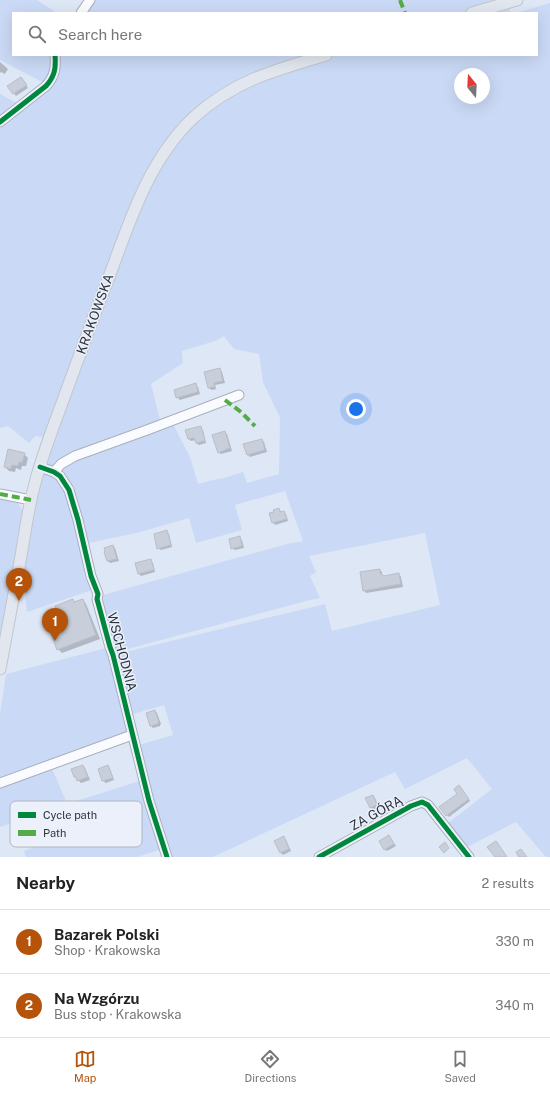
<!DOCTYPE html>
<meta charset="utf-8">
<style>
:root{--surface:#fff;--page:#f6f6f6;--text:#222;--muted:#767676;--line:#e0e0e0;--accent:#b45309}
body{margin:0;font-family:"Public Sans",sans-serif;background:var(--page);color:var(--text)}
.compass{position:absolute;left:454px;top:68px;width:36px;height:36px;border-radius:50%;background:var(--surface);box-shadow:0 4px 16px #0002;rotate:342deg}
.you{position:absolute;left:356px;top:409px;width:14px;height:14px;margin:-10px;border:3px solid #fff;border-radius:50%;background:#1a73e8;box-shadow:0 0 0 6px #1a73e833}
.badge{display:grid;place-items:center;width:26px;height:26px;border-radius:50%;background:var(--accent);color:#fff;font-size:13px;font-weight:700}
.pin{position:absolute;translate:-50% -33px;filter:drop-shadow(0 1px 2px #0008)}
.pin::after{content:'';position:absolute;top:21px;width:14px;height:12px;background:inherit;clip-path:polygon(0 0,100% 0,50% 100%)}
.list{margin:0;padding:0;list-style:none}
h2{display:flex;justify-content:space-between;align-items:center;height:52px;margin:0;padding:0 16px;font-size:17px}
h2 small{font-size:13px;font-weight:400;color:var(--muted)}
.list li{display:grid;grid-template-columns:26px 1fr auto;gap:12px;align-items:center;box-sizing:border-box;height:64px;padding:0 16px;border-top:1px solid var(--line)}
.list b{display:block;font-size:15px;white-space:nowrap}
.list p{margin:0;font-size:13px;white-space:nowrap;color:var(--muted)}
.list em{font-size:13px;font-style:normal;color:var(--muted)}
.icon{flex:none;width:22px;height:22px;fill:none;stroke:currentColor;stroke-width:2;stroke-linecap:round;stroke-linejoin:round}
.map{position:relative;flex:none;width:550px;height:857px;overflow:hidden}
.search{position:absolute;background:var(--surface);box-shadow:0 4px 16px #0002;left:12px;right:12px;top:12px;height:44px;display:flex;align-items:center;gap:10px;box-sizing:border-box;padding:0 14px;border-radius:0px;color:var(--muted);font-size:15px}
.sheet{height:180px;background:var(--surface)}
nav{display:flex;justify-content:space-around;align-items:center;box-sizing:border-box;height:56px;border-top:1px solid var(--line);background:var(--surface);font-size:11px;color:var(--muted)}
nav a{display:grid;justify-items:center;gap:2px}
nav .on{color:var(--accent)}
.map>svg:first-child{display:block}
.green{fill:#cad9f5;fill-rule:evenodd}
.shadow{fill:#0003}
.building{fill:#c8cfda;stroke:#b8beca}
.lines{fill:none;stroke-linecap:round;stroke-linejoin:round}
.minor-casing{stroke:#a9afba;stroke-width:11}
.major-casing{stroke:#c1c6cd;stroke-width:13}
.minor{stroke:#fafbfe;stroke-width:9}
.major{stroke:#e2e7ef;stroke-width:11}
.quiet{stroke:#54ac46;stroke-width:4;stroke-dasharray:8 4;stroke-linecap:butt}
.cycleway-casing{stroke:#ebf0fb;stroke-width:8}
.cycleway{stroke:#00873e;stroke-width:5}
.labels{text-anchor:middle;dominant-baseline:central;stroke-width:3;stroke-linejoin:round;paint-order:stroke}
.street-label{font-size:13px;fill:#2e343e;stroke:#ebf0fb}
.key{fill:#ebf0fb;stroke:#b2b8c2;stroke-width:1}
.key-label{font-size:11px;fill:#2e343e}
</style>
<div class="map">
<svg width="550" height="857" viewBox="0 0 550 857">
<rect width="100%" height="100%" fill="#dee7f5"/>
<!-- green -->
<g class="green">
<path d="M0,0H37L57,13H13V55H51L50,76L44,83L0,60Z"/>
<path d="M93,0H517L509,2L510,13H85Z"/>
<path d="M550,3V857H546L516,822L463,849L451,843L444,826L492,789L467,758L405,789L395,772L213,857H169L157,822L139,745L173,735L164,705L130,715L132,739L52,769L67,803L0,827V714L6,674L110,647L113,655L325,604L332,631L440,605L425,533L309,556L316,572L310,576L320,598L306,601L124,650H117L114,649L101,601L102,597L103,595L287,544L303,541L285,491L235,505L242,530L196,543L189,518L140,532L84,544L92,590L27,612L23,577L40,467L49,438L35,436L29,443L8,426L0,428V125L52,84L60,71L59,55H537V13H516ZM460,74H484V98H460ZM224,336L234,349L259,354L263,382L280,418L279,474L247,483L243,472L221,479V478L198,484L190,457L171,420L161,424L151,384L183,363L182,351L215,341Z"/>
<path d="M0,94L19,104L0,116Z"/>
<path d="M0,499L17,502L23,511L0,641Z"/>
<path d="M143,780L162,849L137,857H26L24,851L72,833L83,828L73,802Z"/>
</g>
<!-- shadow -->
<g class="shadow">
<path d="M0,62L8,69L5,74L1,72L0,73Z"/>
<path d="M23,80L28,88L16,96L8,86Z"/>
<path d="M220,369L222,372L225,383L215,385L216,389L212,390L209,388L206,373Z"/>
<path d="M195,385L198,387L200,394L180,400L177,397Z"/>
<path d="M200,428L203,430L206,443L199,445L196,443V440L191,441L189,439Z"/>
<path d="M224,432L227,434L232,451L221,454L218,452Z"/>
<path d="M262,440L264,442L267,452L250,457L247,454Z"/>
<path d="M24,454L28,458L26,466H22L21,470L16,468L15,472L9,471L5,467Z"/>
<path d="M279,509L282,513L284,512L286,514L288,521L275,525L273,522Z"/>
<path d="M167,531L169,534L172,547L161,550L158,548Z"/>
<path d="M239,538L242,540L244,548L235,550L232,548Z"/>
<path d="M113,546L115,548L119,561L110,563L108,561L105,553Z"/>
<path d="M150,560L153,563L155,572L141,576L139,574L136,564Z"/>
<path d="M379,570L382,572V576L384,577L399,574L401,577L403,587L366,593L364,590Z"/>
<path d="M83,600L86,604L100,639L62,653L58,649L73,601L75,603Z"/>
<path d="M155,711L157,713L161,724L160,725V726L153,728L151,726L147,713Z"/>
<path d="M83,766L85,768L90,780L81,783L75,777Z"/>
<path d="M108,766L110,769L114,780L106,783L103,781L99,769Z"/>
<path d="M461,788L470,801L449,817L447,815Z"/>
<path d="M373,796L375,798L379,807L373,810L371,808L367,799Z"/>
<path d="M389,836L396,846L387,851L385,849Z"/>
<path d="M283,838L286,840L291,851L283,855L280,852Z"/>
</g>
<!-- building -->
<g class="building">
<path d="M21,77L27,85L13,94L7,86Z"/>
<path d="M220,368L223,381L214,383L215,387L208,388L204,372Z"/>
<path d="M196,383L198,392L176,398L174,390Z"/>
<path d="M201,426L205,441L196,443L194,438L188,439L185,430Z"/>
<path d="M225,431L230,448L218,453L212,435Z"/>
<path d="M262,439L265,450L247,455L243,444Z"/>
<path d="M8,449L25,453L22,463L19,462L18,466L12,465L11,469L4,467Z"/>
<path d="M279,508L280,512L284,511L287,519L272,523L269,513L274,512L273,510Z"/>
<path d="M167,530L171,545L157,549L154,534Z"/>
<path d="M240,536L242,546L231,549L229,539Z"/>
<path d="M113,545L117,559L107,561L104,552H105L104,548Z"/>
<path d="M151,559L154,570L138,574L135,563Z"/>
<path d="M380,569V573L384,576L399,573L401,584L363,591L360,572Z"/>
<path d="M73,599L74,602L83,599L96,635L57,650L51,633L64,628L55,606Z"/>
<path d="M155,710L159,722H158V724L150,726L146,713Z"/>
<path d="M83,765L88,777L77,781L76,777H74L71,769Z"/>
<path d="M108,765L113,778L102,781L98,769Z"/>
<path d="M459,785L469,799L446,816L439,807L457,794L454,789Z"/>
<path d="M373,795L377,805L370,808L365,798Z"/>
<path d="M389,835L394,844L384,850L379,841Z"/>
<path d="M284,836L289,849L280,853L274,841Z"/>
<path d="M496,841L503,851L507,857H495L487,847Z"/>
<path d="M445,842L449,848L444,853L439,847Z"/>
<path d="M521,849L527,857H519L516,852Z"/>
</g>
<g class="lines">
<!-- minor casing -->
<g class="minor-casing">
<g id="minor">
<path d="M81,13L90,0"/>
<path d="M0,122L46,86C55,76 56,68 55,55"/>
<path d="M40,467L54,472L60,476L69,490L78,520L91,576L98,594L97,599L110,647L113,655L149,801L167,857"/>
<path d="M54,472L61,464L75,456L147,430L239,395"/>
<path d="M0,494L31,500"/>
<path d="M0,783L132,735"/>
<path d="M319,857L411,806L422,802L428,805L469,857"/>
</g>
</g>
<!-- major casing -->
<g class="major-casing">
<g id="major">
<path d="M472,13L517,0"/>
<path d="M0,669C7,631 14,594 21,556C25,533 28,509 34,487C42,454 55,423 66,392C80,354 94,315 109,277C130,221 148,161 193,118C233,81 275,70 326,55"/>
</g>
</g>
<!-- minor -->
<use href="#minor" class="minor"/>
<!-- major -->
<use href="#major" class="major"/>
<!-- quiet -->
<g class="quiet">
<path d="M400,0L405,13"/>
<path d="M225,400L241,412L255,426"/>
<path d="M0,494L31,500"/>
</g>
<!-- cycleway casing -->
<g class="cycleway-casing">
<g id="cycleway">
<path d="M0,122L46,86C55,76 56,68 55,55"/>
<path d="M40,467L54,472L60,476L69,490L78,520L91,576L98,594L97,599L110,647L113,655L149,801L167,857"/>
<path d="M319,857L411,806L422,802L428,805L469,857"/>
</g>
</g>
<!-- cycleway -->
<use href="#cycleway" class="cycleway"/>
</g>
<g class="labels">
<!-- street labels -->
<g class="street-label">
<text transform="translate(95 314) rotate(-70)">KRAKOWSKA</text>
<text transform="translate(122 652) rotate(75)">WSCHODNIA</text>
<text transform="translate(376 813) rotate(-29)">ZA GÓRĄ</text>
</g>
</g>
<!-- legend -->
<rect x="10" y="801" width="132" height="46" rx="6" class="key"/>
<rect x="18" y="812" width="18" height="6" fill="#00873e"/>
<rect x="18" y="830" width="18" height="6" fill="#54ac46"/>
<g class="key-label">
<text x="43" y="819">Cycle path</text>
<text x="43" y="837">Path</text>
</g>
</svg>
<svg class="compass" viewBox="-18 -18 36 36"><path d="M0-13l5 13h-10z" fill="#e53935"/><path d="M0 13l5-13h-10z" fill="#767676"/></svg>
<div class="you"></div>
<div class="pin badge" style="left:55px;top:641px">1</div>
<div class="pin badge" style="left:19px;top:601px">2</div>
<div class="search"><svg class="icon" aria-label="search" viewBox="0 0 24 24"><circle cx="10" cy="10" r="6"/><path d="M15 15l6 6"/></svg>Search here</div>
</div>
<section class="sheet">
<h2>Nearby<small>2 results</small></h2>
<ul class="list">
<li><span class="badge">1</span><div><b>Bazarek Polski</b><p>Shop · Krakowska</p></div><em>330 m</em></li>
<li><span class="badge">2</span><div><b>Na Wzgórzu</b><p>Bus stop · Krakowska</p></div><em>340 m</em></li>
</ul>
</section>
<nav>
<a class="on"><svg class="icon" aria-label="map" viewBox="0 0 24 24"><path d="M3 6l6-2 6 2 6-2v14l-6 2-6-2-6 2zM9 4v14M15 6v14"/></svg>Map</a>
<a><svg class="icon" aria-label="directions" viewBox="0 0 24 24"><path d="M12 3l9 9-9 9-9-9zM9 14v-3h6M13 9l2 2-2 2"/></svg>Directions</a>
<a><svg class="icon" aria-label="saved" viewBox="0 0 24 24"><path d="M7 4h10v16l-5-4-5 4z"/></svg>Saved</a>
</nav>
